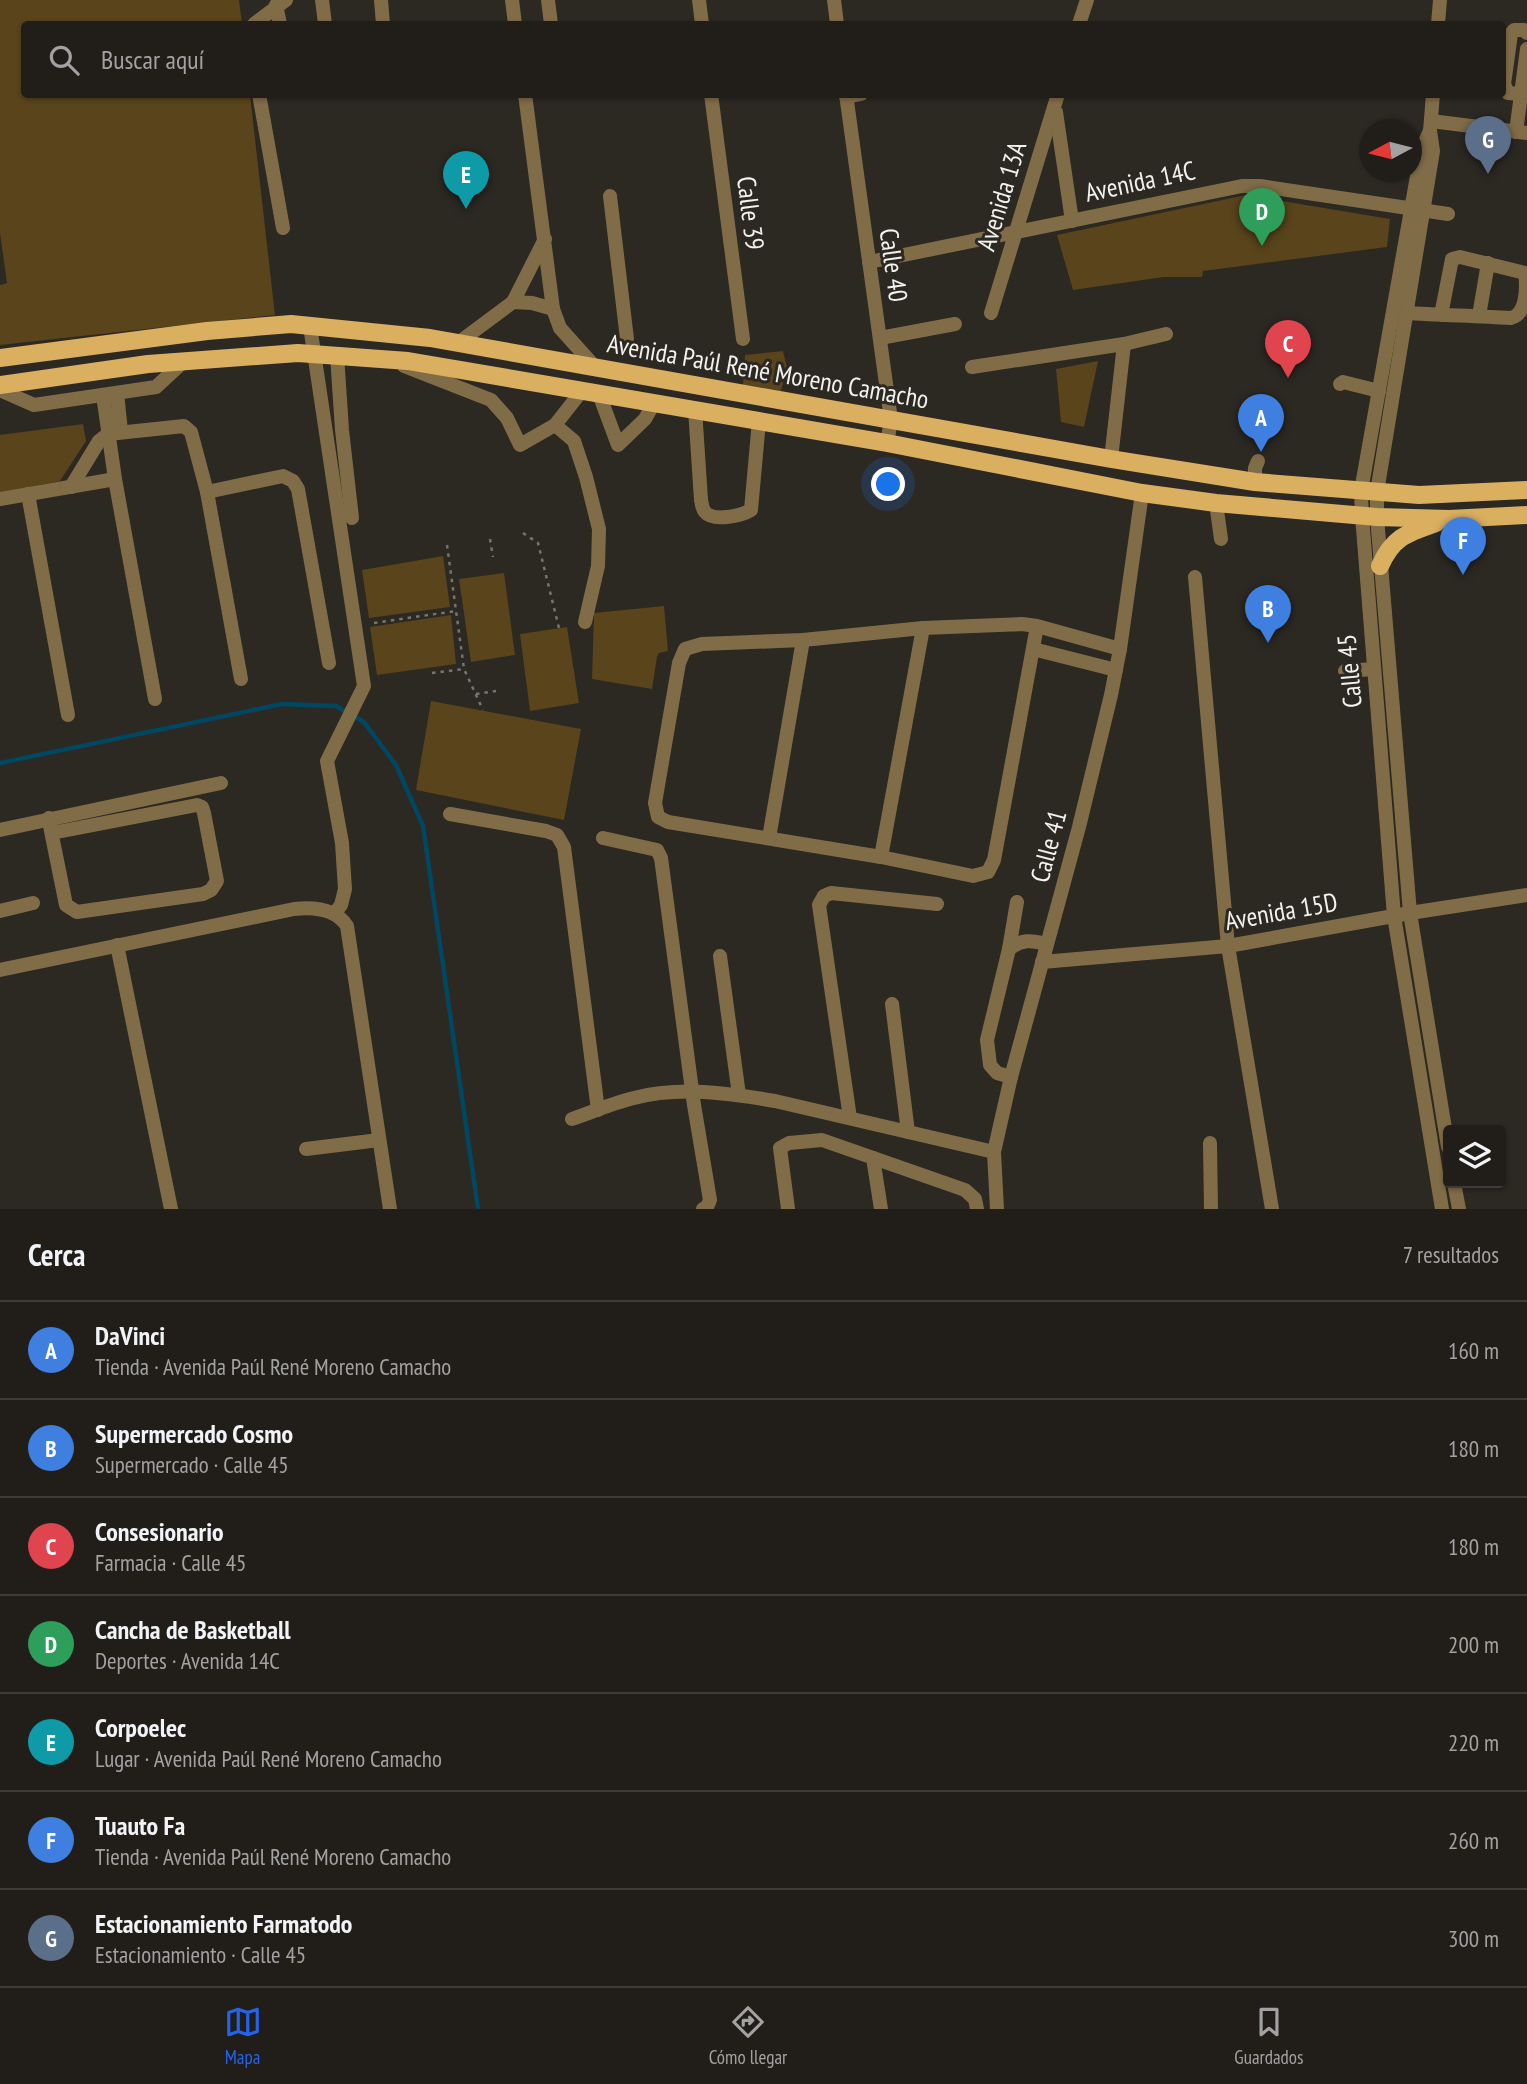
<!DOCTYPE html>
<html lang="es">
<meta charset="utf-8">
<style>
:root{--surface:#211e1a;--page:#292723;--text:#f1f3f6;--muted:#a2a2a2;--line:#3e3c39;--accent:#2563eb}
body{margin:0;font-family:"PT Sans Narrow",sans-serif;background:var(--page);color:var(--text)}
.controls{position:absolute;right:21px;bottom:21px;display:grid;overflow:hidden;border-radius:7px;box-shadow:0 2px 5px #0004}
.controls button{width:63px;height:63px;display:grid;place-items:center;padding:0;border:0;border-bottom:2px solid var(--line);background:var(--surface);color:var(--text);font:35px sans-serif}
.compass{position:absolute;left:1359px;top:119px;width:63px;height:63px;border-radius:50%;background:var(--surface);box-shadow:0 2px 5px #0004;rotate:263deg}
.you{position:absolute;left:889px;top:485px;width:24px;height:24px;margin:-18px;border:5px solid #fff;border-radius:50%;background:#1a73e8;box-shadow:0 0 0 10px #1a73e833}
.badge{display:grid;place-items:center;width:46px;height:46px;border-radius:50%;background:var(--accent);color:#fff;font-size:23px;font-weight:700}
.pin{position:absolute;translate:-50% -58px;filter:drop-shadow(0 2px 4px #0008)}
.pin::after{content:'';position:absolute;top:37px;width:24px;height:21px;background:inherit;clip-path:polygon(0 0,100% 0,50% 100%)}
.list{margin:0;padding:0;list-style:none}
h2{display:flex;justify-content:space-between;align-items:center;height:91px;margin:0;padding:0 28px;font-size:30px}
h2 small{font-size:23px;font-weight:400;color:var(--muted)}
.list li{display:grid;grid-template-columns:46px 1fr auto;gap:21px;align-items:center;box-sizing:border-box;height:98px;padding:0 28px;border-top:2px solid var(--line)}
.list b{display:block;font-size:26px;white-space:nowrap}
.list p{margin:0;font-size:23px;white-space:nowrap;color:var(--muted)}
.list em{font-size:23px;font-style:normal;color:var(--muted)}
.icon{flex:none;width:38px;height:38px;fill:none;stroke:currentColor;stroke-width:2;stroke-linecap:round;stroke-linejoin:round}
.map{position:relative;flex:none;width:1527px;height:1209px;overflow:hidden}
.search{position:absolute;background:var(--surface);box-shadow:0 2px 5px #0004;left:21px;right:21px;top:21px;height:77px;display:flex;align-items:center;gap:18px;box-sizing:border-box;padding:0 24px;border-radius:7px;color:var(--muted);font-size:26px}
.sheet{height:777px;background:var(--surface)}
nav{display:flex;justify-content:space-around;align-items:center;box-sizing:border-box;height:98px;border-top:2px solid var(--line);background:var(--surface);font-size:19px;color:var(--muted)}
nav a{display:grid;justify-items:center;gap:4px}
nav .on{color:var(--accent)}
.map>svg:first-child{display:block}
.green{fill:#59441b}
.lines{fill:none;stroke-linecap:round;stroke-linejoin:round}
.stream{stroke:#004762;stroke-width:4.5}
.path{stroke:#77746f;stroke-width:2.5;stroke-dasharray:3.5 5;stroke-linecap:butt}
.minor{stroke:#816c48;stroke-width:14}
.major{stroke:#daaf60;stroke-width:18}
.labels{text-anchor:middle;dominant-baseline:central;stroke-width:6;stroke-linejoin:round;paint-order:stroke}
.street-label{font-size:26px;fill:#f4f2ee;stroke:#2c2822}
</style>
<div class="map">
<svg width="1527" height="1209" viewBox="0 0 1527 1209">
<rect width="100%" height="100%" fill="#2c2822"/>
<!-- green -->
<g class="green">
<path d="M0,0H239L242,24H24V94L250,95L275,315L0,345V285L7,283L0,233Z"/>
<path d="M1246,195L1390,219L1387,247L1203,271L1202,277H1164L1073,290L1057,235Z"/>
<path d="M783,351L787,368L781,391L743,385L745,355Z"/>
<path d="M1098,361L1084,427L1061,422L1056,369Z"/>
<path d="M83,424L86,441L60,481L0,493V435Z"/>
<path d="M443,556L450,607L369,618L362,570Z"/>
<path d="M504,573L515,655L471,662L459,579Z"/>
<path d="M664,606L668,651L659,653L657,657L652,689L592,679L594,613Z"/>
<path d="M451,615L456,664L377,675L370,627Z"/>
<path d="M567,627L579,703L530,711L520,634Z"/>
<path d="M431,701L581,729L564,820L416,790Z"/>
</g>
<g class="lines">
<!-- stream -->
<path class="stream" d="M0,763L282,704L336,706L364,722L396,765L423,826L478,1209"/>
<!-- path -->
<g class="path">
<path d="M1265,210L1268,233"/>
<path d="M523,533L538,543L559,628"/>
<path d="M490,539L493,557"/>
<path d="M447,545L464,669L483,710"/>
<path d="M374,623L456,611"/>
<path d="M432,673L464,669"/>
<path d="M476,694L496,691"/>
</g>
<!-- minor -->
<g class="minor">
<path d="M322,0L325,24"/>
<path d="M381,0L383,24"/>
<path d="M512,0L515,24"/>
<path d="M548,0L551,24"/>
<path d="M699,0L702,24"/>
<path d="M834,0L837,24"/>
<path d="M276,5L280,24"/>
<path d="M254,24L286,0"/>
<path d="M1079,24L1087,0"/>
<path d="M1438,24L1440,0"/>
<path d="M259,94L283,228"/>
<path d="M525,94L553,309"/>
<path d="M711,94L743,339"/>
<path d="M846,94L891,420L887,443"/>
<path d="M1433,94L1430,131L1433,151L1377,492V517L1410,913L1448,1147"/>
<path d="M1520,94L1508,93L1504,84L1511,34L1514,30H1524L1527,33"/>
<path d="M846,97L861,94"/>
<path d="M1056,112L1072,221"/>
<path d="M1431,121L1527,133"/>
<path d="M1430,131L1422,148L1361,491L1362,516L1394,916L1442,1209"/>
<path d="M1516,132L1527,49"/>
<path d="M610,196L627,339"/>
<path d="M869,262L1242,186H1260L1448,214"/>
<path d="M513,302L545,239"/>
<path d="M991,313L1058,94"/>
<path d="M1406,313C1441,315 1476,316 1511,318C1527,314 1527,287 1525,273L1460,257L1452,259L1441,315"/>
<path d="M1479,316L1488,263"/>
<path d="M310,326L364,686L327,761L342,843L345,889L341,905L334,914"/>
<path d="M880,338L955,324"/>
<path d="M458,343L513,302L532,303L553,309L560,328L595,367"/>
<path d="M337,355L342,430L352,518"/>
<path d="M404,366L491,400L507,418L520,445L555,425L581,392"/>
<path d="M972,367L1124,344L1166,334"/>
<path d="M1340,384L1343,382L1379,391"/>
<path d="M0,390L34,405L156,387L184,361"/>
<path d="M117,393L121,431"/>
<path d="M599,394L618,445L645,419L654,403"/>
<path d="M103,395L115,479L155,699"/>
<path d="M695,409L701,500C702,504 702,509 705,512C713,522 741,516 751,510L759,421"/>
<path d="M555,425L574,441L586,477L599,529L598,566L585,622"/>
<path d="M1111,459L1124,344"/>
<path d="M1255,482V468L1258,461"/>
<path d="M71,487L99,441L108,434L184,426L191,432L207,492L241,679"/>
<path d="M207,492L283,476L293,481L298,489L329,663"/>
<path d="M28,494L68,715"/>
<path d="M0,499L115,479"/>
<path d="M1216,503L1221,539"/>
<path d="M1195,577L1228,946L1272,1209"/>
<path d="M1037,626L994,860L988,872L973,876L881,857L668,822L658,817L655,803L679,663L685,649L702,644L803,640L923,628L1022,624L1037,626L1120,649"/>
<path d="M1033,649L1116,670"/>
<path d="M1345,671L1374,669"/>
<path d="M450,814L546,831L557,835L564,847L598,1110"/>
<path d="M49,818L50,826L66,905L77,912L203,894L211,890L217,881L204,813L202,807L197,805L52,833"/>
<path d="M0,830L221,783"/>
<path d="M603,838L657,850L661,858L694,1105L710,1200L707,1207L703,1209"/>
<path d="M769,838L803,640"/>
<path d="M881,857L923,628"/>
<path d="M0,911L33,903"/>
<path d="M117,945L171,1209"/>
<path d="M1009,949C1022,939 1031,940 1047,944"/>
<path d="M720,956L739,1095"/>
<path d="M1042,962L1228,946L1410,913L1527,895"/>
<path d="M0,970L294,909C313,907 336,909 347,926L390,1209"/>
<path d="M892,1004L908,1132"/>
<path d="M1011,1077L997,1073L990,1065L987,1040L1009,949L1017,902"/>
<path d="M850,1118L819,905L824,896L831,893L937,904"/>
<path d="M572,1119C592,1112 613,1103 634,1098C679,1086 729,1093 775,1101L994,1152"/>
<path d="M1210,1143L1211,1209"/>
<path d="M306,1149L379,1140"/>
<path d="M873,1158L881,1209"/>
<path d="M1454,1183L1459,1209"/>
<path d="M788,1209L780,1148L789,1143L822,1140L965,1190L975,1199L977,1209"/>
<path d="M997,1209L994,1152L1011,1077L1079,827L1111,695L1120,649L1142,493"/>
</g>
<!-- major -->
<g class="major">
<path d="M0,358L207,331L291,324L430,338L1111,459L1255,482L1419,495L1527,490"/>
<path d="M0,385L148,364L298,353L408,361L887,443L1142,493L1216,503L1377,517L1449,519L1527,515"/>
<path d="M1380,566C1393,537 1407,533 1436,523"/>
</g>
</g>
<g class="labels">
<!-- street labels -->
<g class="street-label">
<text transform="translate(1140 181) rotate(-12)">Avenida 14C</text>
<text transform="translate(1001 196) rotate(-73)">Avenida 13A</text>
<text transform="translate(751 213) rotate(83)">Calle 39</text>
<text transform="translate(894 265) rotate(82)">Calle 40</text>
<text transform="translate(768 371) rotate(10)">Avenida Paúl René Moreno Camacho</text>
<text transform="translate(1349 671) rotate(-95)">Calle 45</text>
<text transform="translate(1048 846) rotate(-75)">Calle 41</text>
<text transform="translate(1281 911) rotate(-10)">Avenida 15D</text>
</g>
</g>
</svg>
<div class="controls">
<button><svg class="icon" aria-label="layers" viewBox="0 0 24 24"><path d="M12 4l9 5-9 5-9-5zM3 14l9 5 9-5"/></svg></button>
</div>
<svg class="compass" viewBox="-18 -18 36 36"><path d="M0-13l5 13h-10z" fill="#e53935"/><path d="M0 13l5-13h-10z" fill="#a2a2a2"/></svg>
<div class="you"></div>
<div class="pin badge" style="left:1261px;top:452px;background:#3f7fe0">A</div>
<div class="pin badge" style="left:1268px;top:643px;background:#3f7fe0">B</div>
<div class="pin badge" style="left:1288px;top:378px;background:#e0444e">C</div>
<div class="pin badge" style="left:1262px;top:246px;background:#2e9e5b">D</div>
<div class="pin badge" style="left:466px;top:209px;background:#0f9aa8">E</div>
<div class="pin badge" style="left:1463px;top:575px;background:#3f7fe0">F</div>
<div class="pin badge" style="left:1488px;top:174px;background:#5c6f8a">G</div>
<div class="search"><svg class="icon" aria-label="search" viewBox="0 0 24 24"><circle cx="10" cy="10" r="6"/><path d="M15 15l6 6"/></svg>Buscar aquí</div>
</div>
<section class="sheet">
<h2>Cerca<small>7 resultados</small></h2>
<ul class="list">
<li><span class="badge" style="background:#3f7fe0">A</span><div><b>DaVinci</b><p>Tienda · Avenida Paúl René Moreno Camacho</p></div><em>160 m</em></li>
<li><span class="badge" style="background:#3f7fe0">B</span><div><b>Supermercado Cosmo</b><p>Supermercado · Calle 45</p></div><em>180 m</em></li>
<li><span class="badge" style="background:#e0444e">C</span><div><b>Consesionario</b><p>Farmacia · Calle 45</p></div><em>180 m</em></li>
<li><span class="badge" style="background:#2e9e5b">D</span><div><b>Cancha de Basketball</b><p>Deportes · Avenida 14C</p></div><em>200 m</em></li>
<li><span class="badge" style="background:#0f9aa8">E</span><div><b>Corpoelec</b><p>Lugar · Avenida Paúl René Moreno Camacho</p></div><em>220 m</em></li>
<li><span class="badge" style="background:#3f7fe0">F</span><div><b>Tuauto Fa</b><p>Tienda · Avenida Paúl René Moreno Camacho</p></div><em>260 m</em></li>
<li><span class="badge" style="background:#5c6f8a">G</span><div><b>Estacionamiento Farmatodo</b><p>Estacionamiento · Calle 45</p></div><em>300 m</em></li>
</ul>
</section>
<nav>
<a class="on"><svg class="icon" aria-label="map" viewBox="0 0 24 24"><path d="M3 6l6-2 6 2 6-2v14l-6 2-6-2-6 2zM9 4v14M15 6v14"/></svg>Mapa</a>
<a><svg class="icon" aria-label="directions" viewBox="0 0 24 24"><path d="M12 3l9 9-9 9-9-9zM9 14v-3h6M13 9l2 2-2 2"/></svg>Cómo llegar</a>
<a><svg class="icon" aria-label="saved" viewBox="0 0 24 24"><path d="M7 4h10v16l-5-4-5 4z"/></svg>Guardados</a>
</nav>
